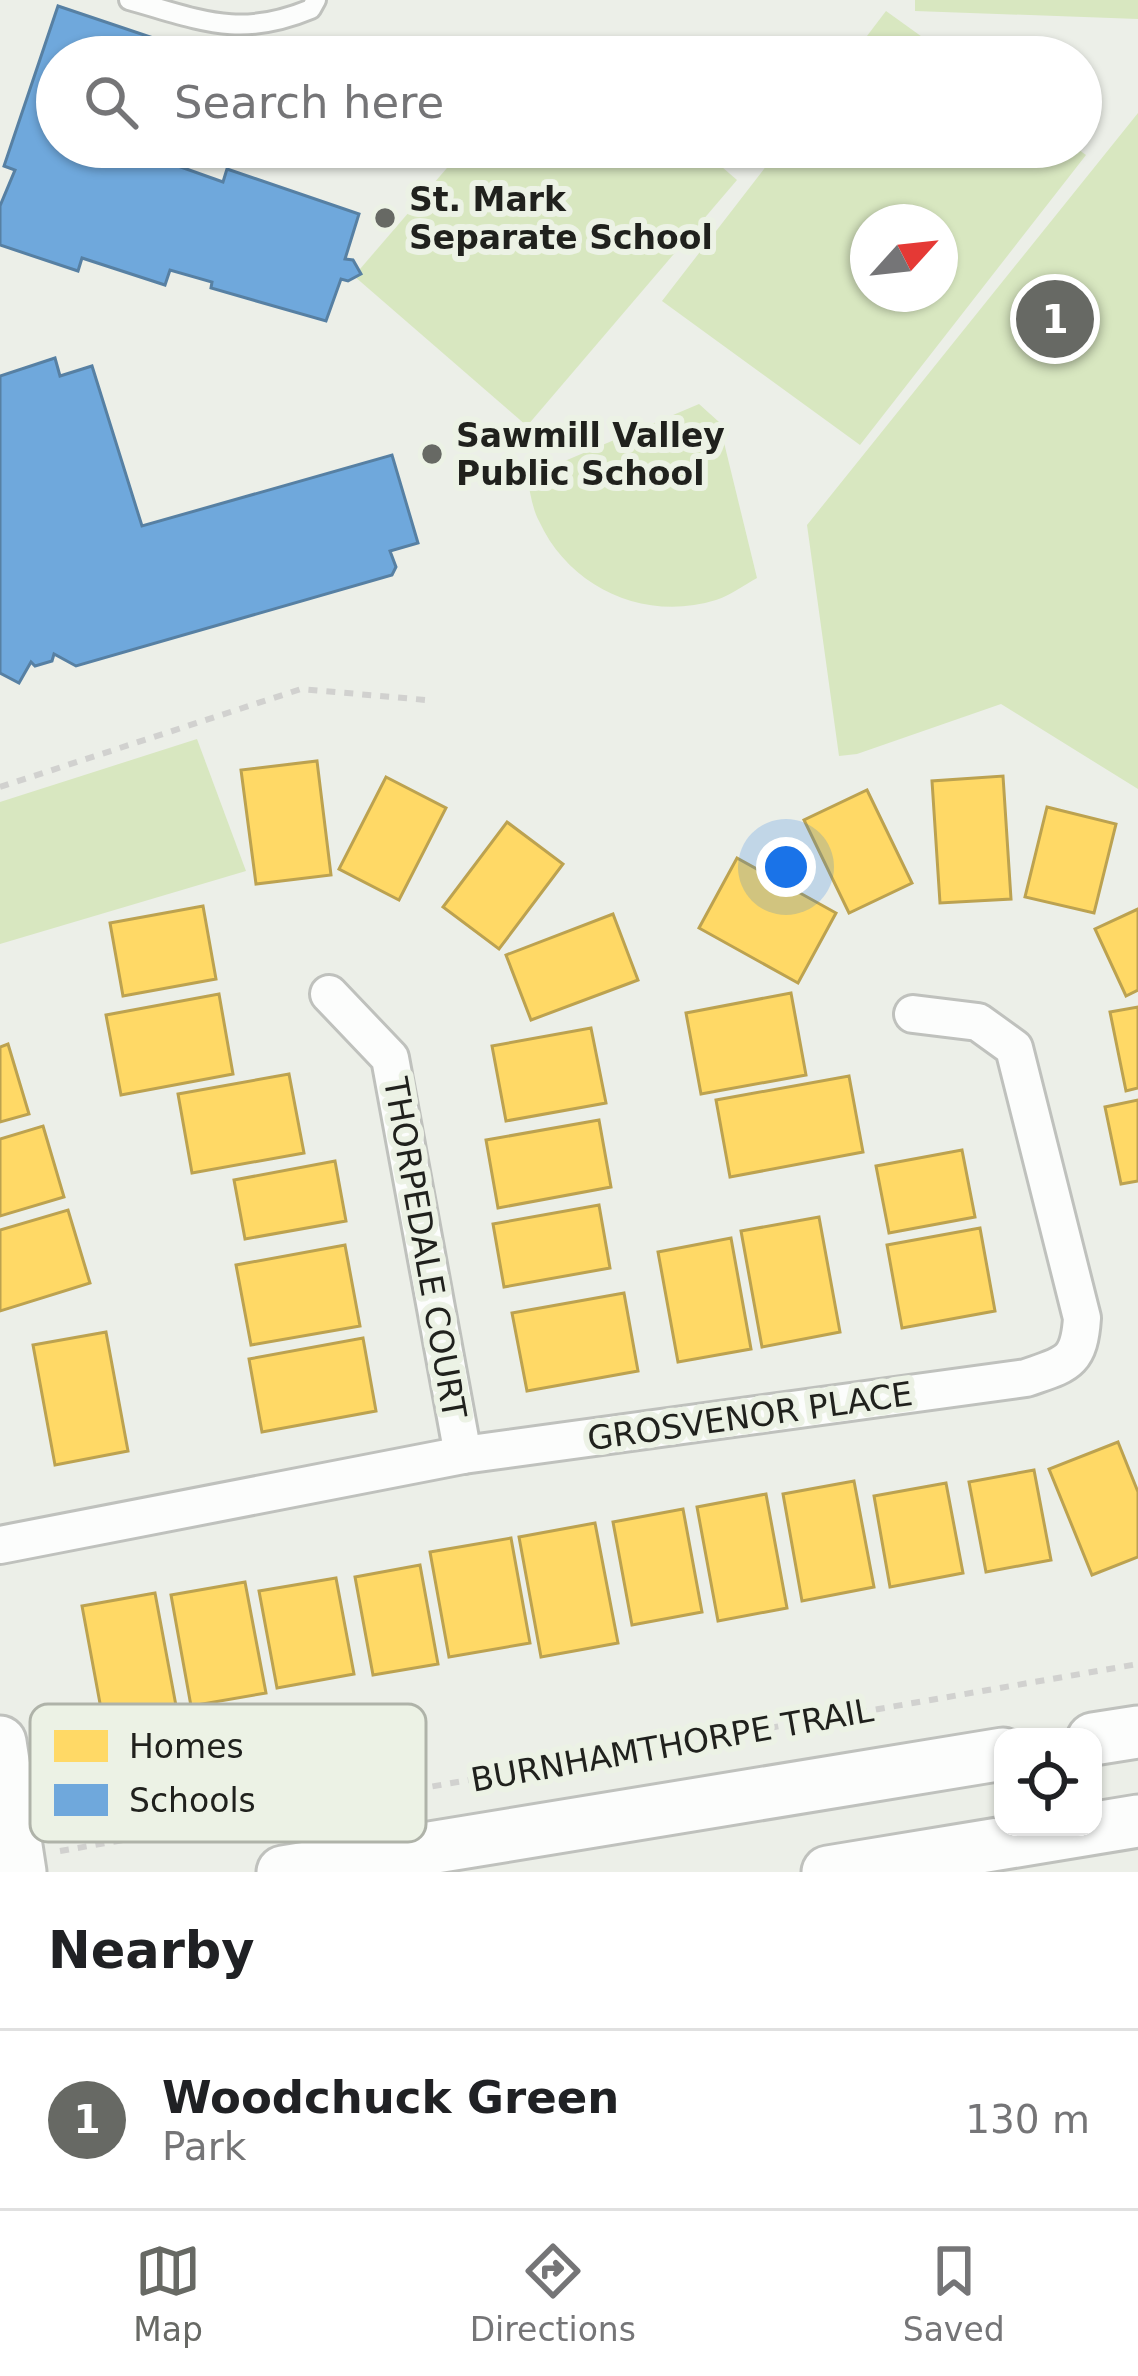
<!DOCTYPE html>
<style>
:root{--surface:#fff;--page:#f6f6f6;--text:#202124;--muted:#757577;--line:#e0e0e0;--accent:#676964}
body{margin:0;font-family:"DejaVu Sans",sans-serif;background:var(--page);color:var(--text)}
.controls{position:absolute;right:36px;bottom:36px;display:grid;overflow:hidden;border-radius:24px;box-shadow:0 3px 9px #0004}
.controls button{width:108px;height:108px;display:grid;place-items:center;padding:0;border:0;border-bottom:3px solid var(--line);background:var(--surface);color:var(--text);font:60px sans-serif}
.compass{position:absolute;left:850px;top:204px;width:108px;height:108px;border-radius:50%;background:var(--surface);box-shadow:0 3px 9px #0004;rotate:63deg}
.you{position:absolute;left:786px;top:867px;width:42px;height:42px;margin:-30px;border:9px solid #fff;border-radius:50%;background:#1a73e8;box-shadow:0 0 0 18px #1a73e833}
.badge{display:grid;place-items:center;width:78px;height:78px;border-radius:50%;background:var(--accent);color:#fff;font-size:39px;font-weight:700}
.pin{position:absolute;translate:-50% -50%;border:6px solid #fff;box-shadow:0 3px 12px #0006}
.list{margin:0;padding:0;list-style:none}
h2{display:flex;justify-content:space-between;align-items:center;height:156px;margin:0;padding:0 48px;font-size:51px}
h2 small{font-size:39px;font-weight:400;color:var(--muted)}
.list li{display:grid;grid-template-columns:78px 1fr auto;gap:36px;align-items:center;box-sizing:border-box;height:180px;padding:0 48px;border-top:3px solid var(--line)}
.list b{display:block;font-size:45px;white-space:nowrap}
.list p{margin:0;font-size:39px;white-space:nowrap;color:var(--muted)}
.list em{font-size:39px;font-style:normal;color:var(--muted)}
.icon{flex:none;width:66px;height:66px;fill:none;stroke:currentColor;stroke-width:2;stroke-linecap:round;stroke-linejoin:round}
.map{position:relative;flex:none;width:1138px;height:1872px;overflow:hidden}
.search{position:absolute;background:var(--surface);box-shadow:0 3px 9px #0004;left:36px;right:36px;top:36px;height:132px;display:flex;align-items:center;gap:30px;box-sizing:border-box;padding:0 42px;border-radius:66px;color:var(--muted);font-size:45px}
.sheet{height:336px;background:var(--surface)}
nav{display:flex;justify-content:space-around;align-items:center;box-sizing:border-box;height:168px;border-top:3px solid var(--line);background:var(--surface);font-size:33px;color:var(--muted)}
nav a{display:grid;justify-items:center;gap:6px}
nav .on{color:var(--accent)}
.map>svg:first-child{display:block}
.green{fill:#d8e7c0;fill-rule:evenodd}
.homes{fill:#ffd966;stroke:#bca250;stroke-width:3}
.schools{fill:#6fa8dc;stroke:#5780a3;stroke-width:3}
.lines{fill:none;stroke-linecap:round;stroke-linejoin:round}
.lane-casing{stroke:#bfc1bd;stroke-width:24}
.street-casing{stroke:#bfc1bd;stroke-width:42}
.secondary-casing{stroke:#bfc1bd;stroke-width:57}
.path{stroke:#d1d1cf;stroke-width:6;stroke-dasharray:9 9;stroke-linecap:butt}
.lane{stroke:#fcfdfc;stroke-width:18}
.street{stroke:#fcfdfc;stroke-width:36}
.secondary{stroke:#fcfdfc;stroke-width:51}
.poi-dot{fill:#676964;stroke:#ecf2e5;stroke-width:4.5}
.labels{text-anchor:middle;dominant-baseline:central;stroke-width:12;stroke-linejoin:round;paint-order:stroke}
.poi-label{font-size:33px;font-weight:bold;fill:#20211d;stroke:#ecf2e5;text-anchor:start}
.street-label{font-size:33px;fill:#20211d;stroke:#ecf2e5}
.key{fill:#ecf2e5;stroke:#afb3a9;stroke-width:3}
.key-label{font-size:33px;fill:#20211d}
</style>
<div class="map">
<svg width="1138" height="1872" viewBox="0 0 1138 1872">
<rect width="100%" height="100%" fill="#ecefe8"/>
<!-- green -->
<g class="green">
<path d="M915,0H1138V19L915,11Z"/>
<path d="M886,11L950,57H851Z"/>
<path d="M1138,113V789L1001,704L857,754L839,756L807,525Z"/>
<path d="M465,147H699L737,180L527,426L354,276Z"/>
<path d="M781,147H1075L1086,155L860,445L662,301ZM868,222H940V294H868Z"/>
<path d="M699,404L719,422L757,578C744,585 731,595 716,600C646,622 570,589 539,521C532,508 530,491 527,477Z"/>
<path d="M197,739L246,871L0,944V802Z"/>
</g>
<!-- homes -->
<g class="homes">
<path d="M317,761L331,875L256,884L241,770Z"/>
<path d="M1003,776L1011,899L940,903L932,781Z"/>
<path d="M386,777L446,808L399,900L339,869Z"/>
<path d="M867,790L912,883L849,913L804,820Z"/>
<path d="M1047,807L1116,824L1094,913L1025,897Z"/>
<path d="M507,822L563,864L499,949L443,907Z"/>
<path d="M737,858L836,913L798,983L699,928Z"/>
<path d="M203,906L216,979L123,996L110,923Z"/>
<path d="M1138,909V990L1126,996L1095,929Z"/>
<path d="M613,914L638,980L531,1020L506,955Z"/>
<path d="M791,993L806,1075L701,1094L686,1013Z"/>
<path d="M219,994L233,1074L121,1095L106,1015Z"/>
<path d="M1138,1007V1088L1126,1091L1110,1012Z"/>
<path d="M591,1028L606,1103L506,1121L492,1046Z"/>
<path d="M8,1044L29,1114L0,1122V1047Z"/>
<path d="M289,1074L304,1153L192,1173L178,1094Z"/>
<path d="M849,1076L863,1152L730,1177L716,1100Z"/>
<path d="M1138,1100V1181L1121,1184L1105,1107Z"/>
<path d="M599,1120L611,1187L498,1208L486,1140Z"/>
<path d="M43,1126L64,1197L0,1216V1139Z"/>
<path d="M962,1150L975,1217L889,1233L876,1166Z"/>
<path d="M335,1161L346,1221L245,1239L234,1180Z"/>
<path d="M599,1205L610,1268L504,1287L493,1224Z"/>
<path d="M68,1210L90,1283L0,1311V1230Z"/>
<path d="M819,1217L840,1332L762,1347L741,1231Z"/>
<path d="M980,1228L995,1311L902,1328L887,1245Z"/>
<path d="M731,1238L751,1349L678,1362L658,1252Z"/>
<path d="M345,1245L360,1326L251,1345L236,1265Z"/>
<path d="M624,1293L638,1371L527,1391L512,1313Z"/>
<path d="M106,1332L128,1451L55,1465L33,1345Z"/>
<path d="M363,1338L376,1411L262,1432L249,1359Z"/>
<path d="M1118,1442L1138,1492V1557L1092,1575L1049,1469Z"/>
<path d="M1034,1470L1051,1560L986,1572L969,1482Z"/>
<path d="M854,1481L874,1587L802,1601L783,1494Z"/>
<path d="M946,1483L963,1573L890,1587L874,1496Z"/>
<path d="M766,1494L787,1608L718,1621L697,1507Z"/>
<path d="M683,1509L702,1612L632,1625L613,1522Z"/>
<path d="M595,1523L618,1643L541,1657L519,1537Z"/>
<path d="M511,1538L530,1643L449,1657L430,1552Z"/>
<path d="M420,1565L438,1664L373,1675L355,1577Z"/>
<path d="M336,1578L354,1674L277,1688L259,1591Z"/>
<path d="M245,1582L266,1693L191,1706L171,1595Z"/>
<path d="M155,1593L177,1711L104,1725L82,1606Z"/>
</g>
<!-- schools -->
<g class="schools">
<path d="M58,6L180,47L177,57H57V147H149L147,155L223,182L227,169L359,214L345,259L353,260L361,274L348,281L341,279L326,321L211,288L212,282L170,270L165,285L82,258L78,271L0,245V206L15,170L4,166Z"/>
<path d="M55,358L60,376L92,366L142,526L392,455L418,543L390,551L396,567L392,575L76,666L54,654L52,661L35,666L31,662L19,683L0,673V376Z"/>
</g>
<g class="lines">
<!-- lane casing -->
<g class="lane-casing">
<path id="lane" d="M129,0C201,20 239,39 311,9L316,0"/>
</g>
<!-- street casing -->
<g class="street-casing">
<g id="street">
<path d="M329,994L390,1058L463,1455"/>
<path d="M0,1545L463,1455L1026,1378C1066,1364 1079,1364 1082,1318L1014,1048L978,1022L913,1014"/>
</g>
</g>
<!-- secondary casing -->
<g class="secondary-casing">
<g id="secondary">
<path d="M1093,1739L1138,1732"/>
<path d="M0,1742L20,1872"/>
<path d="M283,1872L1003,1754"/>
<path d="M828,1872L1138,1821"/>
</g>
</g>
<!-- path -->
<g class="path">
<path d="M0,787L301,689L426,700"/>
<path d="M60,1851L1138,1664"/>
</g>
<!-- lane -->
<use href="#lane" class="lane"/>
<!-- street -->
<use href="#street" class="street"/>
<!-- secondary -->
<use href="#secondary" class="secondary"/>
</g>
<!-- markers -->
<g class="poi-dot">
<circle cx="385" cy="218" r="12"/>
<circle cx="432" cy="454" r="12"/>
</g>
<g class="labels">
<!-- poi labels -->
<g class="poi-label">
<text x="409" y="199">St. Mark<tspan x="409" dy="38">Separate School</tspan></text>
<text x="456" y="435">Sawmill Valley<tspan x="456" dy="38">Public School</tspan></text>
</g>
<!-- street labels -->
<g class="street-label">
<text transform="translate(425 1248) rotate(80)">THORPEDALE COURT</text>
<text transform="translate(750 1416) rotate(-8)">GROSVENOR PLACE</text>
<text transform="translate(672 1745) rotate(-10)">BURNHAMTHORPE TRAIL</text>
</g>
</g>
<!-- legend -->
<rect x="30" y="1704" width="396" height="138" rx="18" class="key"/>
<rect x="54" y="1730" width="54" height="32" fill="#ffd966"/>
<rect x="54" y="1784" width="54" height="32" fill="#6fa8dc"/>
<g class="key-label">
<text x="129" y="1758">Homes</text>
<text x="129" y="1812">Schools</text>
</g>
</svg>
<div class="controls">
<button><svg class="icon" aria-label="locate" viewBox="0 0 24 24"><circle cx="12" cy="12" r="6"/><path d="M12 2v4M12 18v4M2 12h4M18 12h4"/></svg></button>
</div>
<svg class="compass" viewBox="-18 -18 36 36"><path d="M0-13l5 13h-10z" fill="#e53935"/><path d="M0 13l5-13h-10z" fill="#757577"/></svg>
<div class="you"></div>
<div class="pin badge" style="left:1055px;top:319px">1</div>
<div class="search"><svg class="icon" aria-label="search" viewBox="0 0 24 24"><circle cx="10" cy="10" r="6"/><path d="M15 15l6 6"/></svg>Search here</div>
</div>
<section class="sheet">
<h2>Nearby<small></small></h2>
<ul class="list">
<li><span class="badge">1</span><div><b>Woodchuck Green</b><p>Park</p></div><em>130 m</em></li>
</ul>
</section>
<nav>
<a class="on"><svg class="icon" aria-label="map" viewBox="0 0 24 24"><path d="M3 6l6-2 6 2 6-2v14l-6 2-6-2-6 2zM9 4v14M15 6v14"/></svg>Map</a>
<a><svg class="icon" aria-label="directions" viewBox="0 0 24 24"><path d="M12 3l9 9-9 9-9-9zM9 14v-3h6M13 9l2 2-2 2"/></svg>Directions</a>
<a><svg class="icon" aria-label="saved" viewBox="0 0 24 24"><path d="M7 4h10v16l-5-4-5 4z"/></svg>Saved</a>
</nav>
